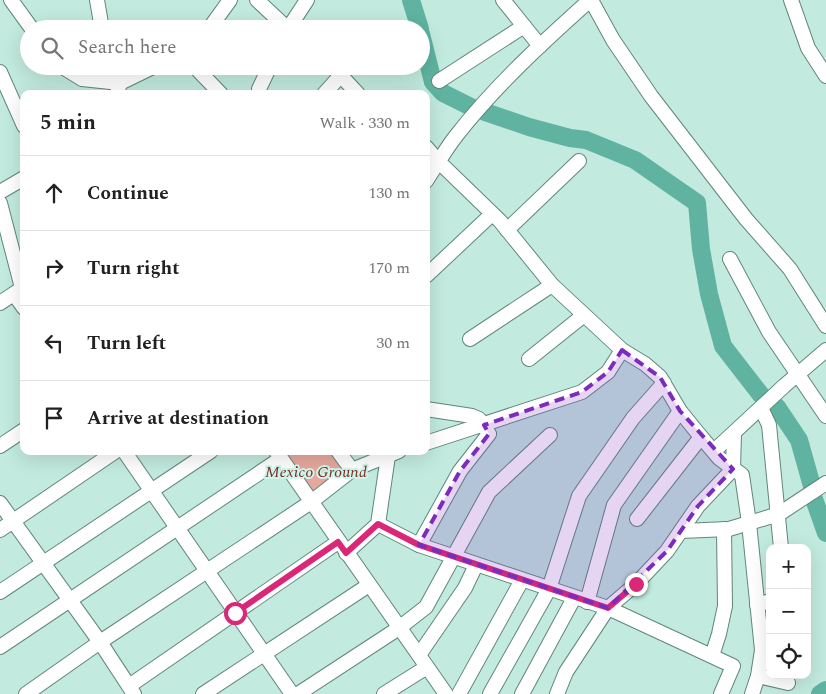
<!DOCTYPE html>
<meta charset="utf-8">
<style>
:root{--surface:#fff;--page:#f2f2f2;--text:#222;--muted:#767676;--line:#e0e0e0}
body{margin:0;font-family:Spectral,serif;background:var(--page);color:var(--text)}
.controls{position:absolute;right:15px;bottom:15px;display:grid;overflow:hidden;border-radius:10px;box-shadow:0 5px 20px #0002}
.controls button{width:45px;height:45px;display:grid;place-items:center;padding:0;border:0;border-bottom:1px solid var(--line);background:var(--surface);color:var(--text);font:25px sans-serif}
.stop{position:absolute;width:15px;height:15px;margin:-11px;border:4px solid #db2777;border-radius:50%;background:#fff}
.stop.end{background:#db2777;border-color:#fff;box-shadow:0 1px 5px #0008}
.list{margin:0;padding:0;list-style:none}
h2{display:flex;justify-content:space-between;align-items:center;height:65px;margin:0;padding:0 20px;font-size:21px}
h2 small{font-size:16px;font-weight:400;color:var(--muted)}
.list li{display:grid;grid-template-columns:32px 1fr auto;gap:15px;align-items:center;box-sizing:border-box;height:75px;padding:0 20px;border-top:1px solid var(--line)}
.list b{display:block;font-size:19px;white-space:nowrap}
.list em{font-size:16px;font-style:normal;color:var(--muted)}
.icon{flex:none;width:28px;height:28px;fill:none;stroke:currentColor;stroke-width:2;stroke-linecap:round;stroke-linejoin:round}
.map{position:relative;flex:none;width:826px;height:694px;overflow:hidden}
.search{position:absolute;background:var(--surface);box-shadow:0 5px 20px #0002;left:20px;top:20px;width:410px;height:55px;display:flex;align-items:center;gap:12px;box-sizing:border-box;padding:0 18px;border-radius:28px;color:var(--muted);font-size:19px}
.panel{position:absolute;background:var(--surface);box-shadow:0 5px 20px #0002;left:20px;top:90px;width:410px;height:365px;border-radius:10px}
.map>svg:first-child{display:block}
.green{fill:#e6a89d}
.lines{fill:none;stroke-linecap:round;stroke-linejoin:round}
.river{stroke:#5fb3a0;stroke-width:18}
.minor-casing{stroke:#61867c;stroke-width:16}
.minor{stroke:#fff;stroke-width:14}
.route{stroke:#db2777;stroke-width:6}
.marked{fill:#7b2cbf;fill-opacity:0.2;stroke:#7b2cbf;stroke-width:4;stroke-dasharray:10 6;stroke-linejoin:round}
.labels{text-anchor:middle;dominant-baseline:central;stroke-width:4;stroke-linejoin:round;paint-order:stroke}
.park-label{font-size:16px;font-style:italic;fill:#7f2c20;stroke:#cff7ed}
</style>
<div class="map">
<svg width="826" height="694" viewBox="0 0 826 694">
<rect width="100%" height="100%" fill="#c2eadf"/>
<!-- green -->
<path class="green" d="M276,451H336L351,472L312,502Z"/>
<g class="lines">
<!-- river -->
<g class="river">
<path d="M411,0L420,29"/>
<path d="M421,34L433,82L443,93L473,108"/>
<path d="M485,112L529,127L570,138L586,140L635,160L697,203L701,249L709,294L723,346L761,395"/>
<path d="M777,407L799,440L812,486"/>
<path d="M814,499L826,533"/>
<path d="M820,694L826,690"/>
</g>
<!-- minor casing -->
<g class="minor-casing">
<g id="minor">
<path d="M11,0L32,29"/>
<path d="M97,0L102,29"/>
<path d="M257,0L288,29L307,0"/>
<path d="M503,0L540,46"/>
<path d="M591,0L613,40L651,96L746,219L790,269L826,326"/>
<path d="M791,0L808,48L826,76"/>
<path d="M209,29L230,0"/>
<path d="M61,66L82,79L120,83L113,66"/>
<path d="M194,66L221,94"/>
<path d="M332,66L358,94"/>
<path d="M0,72L24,126"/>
<path d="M439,81L524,26"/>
<path d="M259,89L270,66"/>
<path d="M117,94L120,83L155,66"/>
<path d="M324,94L341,75"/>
<path d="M426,147L439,162L500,221L552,285L622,350L645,364L660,377L680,411L697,432L719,458L742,475L749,523L762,650L758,676L752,694"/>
<path d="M426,181C436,166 445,150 456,136C495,86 543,42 590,0"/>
<path d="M0,192L24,178"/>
<path d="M0,203L22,288"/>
<path d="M507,230L579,161"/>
<path d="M730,259L769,332L826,416"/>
<path d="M426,276L492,214"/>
<path d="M14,294L24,308"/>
<path d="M0,303L24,287"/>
<path d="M470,339L552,285"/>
<path d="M529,359L584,315"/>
<path d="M761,408L769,425L781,548"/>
<path d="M426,443L582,392L608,372L622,350"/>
<path d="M0,446L24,430"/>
<path d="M124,451L292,694"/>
<path d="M276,451L446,694"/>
<path d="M338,451L352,470"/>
<path d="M714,451L784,386L826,350"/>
<path d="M0,503L100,642L134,694"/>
<path d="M637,519L701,437"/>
<path d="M378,524L419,545L608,608L733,666L721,694"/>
<path d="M0,530L116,451"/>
<path d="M681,531L729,529L779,514L826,483"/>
<path d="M419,545L460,471L489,434L479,419L472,416L426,409"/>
<path d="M346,553L378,524L388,456"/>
<path d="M0,592L211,451"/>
<path d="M587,602L614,505L680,411"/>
<path d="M757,605L770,601"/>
<path d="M0,647L280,459"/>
<path d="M419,655L465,588L476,565"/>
<path d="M712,656L719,634L725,606L724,529"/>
<path d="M758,676L788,683"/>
<path d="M129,686L338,542"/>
<path d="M26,694L100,642L311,502L352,470L399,451"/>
<path d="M203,694L369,585"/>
<path d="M298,694L399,628L426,607L489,492L550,435"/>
<path d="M384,694L427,667"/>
<path d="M459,694L522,580"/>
<path d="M490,694L549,589L579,496L633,418L664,383"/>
<path d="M522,694L574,598"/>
<path d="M557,694L566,672L608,608L636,584L667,551L698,506L733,469L734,434"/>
</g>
</g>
<!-- minor -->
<use href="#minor" class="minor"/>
</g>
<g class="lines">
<!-- route -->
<path class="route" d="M235,613L338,542L346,553L378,524L419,545L608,608L636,584"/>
</g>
<!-- marked area -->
<path class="marked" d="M622,350L660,377L680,411L733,469L698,506L667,551L608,608L419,545L460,471L489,434L484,425L582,392L608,372Z"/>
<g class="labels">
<!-- park labels -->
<g class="park-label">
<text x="316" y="472">Mexico Ground</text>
</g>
</g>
</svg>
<div class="controls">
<button>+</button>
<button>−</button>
<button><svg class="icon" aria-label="locate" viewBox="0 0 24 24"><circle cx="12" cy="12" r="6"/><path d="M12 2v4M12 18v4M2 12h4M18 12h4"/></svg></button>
</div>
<div class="stop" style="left:235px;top:613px"></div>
<div class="stop end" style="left:636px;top:584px"></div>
<div class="search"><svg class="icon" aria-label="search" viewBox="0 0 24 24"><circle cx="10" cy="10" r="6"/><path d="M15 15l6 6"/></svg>Search here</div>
<section class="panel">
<h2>5 min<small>Walk · 330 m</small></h2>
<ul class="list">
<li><svg class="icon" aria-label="ahead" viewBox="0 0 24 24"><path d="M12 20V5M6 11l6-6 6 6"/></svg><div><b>Continue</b></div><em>130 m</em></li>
<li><svg class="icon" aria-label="right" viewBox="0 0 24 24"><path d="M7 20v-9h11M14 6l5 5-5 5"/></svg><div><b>Turn right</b></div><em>170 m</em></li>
<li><svg class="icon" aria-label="left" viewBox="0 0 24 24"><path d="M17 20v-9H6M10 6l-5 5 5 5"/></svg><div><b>Turn left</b></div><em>30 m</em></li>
<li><svg class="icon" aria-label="arrive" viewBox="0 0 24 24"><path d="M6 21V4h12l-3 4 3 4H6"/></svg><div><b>Arrive at destination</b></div></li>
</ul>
</section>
</div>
